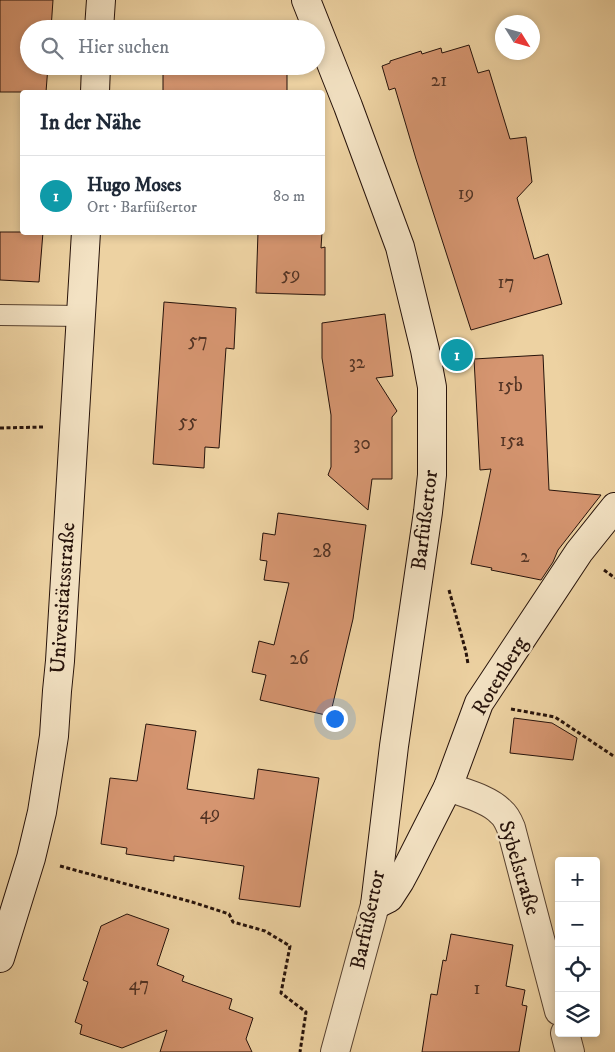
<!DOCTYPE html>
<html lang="de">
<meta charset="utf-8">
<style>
:root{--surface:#fff;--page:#f6f6f7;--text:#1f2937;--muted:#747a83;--line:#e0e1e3;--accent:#1a73e8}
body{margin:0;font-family:"IM FELL DW Pica",serif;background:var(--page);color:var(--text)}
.controls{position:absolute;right:15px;bottom:15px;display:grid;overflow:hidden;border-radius:5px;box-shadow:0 2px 8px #0003}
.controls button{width:45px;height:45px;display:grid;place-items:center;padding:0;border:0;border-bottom:1px solid var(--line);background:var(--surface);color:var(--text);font:25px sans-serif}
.compass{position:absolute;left:495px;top:15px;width:45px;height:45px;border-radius:50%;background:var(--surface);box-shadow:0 2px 8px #0003;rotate:127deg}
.you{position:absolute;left:334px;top:718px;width:18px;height:18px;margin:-12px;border:4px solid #fff;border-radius:50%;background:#1a73e8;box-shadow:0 0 0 8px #1a73e833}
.badge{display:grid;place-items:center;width:32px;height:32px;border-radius:50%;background:var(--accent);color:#fff;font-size:16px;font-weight:700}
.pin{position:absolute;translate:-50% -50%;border:2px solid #fff;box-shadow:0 1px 5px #0006}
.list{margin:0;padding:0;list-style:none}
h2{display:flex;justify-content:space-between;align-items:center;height:65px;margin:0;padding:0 20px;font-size:21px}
h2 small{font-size:16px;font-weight:400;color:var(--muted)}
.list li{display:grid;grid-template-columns:32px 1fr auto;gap:15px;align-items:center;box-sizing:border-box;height:80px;padding:0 20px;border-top:1px solid var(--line)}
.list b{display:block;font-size:19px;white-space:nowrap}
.list p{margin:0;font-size:16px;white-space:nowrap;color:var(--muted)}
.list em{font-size:16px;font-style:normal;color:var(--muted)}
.icon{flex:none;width:28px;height:28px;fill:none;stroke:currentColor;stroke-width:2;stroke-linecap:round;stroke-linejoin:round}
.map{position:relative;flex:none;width:615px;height:1052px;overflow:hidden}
.search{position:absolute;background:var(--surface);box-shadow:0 2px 8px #0003;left:20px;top:20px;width:305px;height:55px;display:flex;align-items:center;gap:12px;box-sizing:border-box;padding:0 18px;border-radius:28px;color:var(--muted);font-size:19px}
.panel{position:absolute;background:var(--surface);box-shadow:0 2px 8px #0003;left:20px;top:90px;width:305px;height:145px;border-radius:5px}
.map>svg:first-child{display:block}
.building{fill:#d59570;stroke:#26120a}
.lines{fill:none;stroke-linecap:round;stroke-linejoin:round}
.lane-casing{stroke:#584230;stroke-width:22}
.street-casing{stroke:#584230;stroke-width:30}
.secondary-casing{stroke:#26120a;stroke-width:30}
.path{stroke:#26120a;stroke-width:3;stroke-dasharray:4 2.5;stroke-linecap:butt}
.lane{stroke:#f3e2c3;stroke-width:20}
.street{stroke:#f3e2c3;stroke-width:28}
.secondary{stroke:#f3e2c3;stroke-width:28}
.labels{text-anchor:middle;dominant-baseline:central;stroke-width:5;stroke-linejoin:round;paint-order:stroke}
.number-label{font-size:19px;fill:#523324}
.street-label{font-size:21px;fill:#26120a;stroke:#f3e2c3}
</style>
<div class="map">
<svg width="615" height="1052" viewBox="0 0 615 1052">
<rect width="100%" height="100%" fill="#edd2a2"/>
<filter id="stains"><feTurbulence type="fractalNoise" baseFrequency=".004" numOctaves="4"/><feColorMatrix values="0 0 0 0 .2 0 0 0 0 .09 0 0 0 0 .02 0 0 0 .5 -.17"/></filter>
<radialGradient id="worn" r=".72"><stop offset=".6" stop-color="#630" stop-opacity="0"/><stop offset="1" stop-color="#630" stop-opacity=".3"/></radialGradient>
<!-- building -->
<g class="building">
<path d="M0,0H53L51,29H29V66H48L46,92H0Z"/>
<path d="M469,45L478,73L489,70L510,139L526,137L532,182L517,198L534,259L548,254L562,304L471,330L416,159L395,88L389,90L382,66L390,63V61L421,51L422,54L441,48L442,53Z"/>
<rect x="163" y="66" width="124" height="26"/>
<path d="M0,232H43L39,282L0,280Z"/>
<path d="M258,232H322L321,248L325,247V295L256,293Z"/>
<path d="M164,302L236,308L234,349L226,348L219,448L205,447L204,468L153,464Z"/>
<path d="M385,314L393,376L376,378L397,411L392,417V479H372L368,510L328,475L331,467V415L322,358V323Z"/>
<path d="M543,355L549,490L601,495L558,550L553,562L541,580L491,570L492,568L471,564L491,469L480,470L474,359Z"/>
<path d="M278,513L366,525L353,619L330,716L260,700L266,675L252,672L259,641L274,645L289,583L264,580L267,561L260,560L263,533L275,535Z"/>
<path d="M514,718L552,723L577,738L573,760L510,753Z"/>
<path d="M146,724L196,731L187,789L254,799L258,769L319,778L300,907L239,899L244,866L174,856V861L126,854L127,848L101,844L110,778L137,781Z"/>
<path d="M127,914L169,929L157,965L184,976L182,981L232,999L229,1009L253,1018L246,1039L252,1052H160L167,1030L122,1048L80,1034L82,1025L75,1022L88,982L83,980L101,926Z"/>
<path d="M451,934L513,945L506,986L525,990L522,1005L527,1006L519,1052H422L431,994L437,995L443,960L446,961Z"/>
</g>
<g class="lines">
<!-- lane casing -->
<g class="lane-casing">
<path id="lane" d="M0,315L81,316"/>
</g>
<!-- street casing -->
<g class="street-casing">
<g id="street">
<path d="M448,787C464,793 489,799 501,812C506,816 509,823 511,828L559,1011"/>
<path d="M565,1033L570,1052"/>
<path d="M335,1052L375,905"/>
</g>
</g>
<!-- secondary casing -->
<g class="secondary-casing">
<g id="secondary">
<path d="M306,0L348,106L400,247L425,350L432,387V475L428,512L394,746L375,905"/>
<path d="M99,29L101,0"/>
<path d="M95,92L96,66"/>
<path d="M375,905L389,898L400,881L408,866L448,787L479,703L579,552L615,507"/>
<path d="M0,958L31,858L42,812L54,736L57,691L60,661L86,232"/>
</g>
</g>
<!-- path -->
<g class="path">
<path d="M0,428L44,427"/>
<path d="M604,570L615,578"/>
<path d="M449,590L466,652L468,664"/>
<path d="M511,709L555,717L615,757"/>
<path d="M60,866L192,902L229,914L233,922L265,931L290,946L281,993L306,1012L300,1052"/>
</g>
<!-- lane -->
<use href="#lane" class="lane"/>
<!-- street -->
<use href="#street" class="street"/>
<!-- secondary -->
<use href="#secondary" class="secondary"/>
</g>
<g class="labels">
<!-- number labels -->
<g class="number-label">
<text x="439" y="80">21</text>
<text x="466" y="193">19</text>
<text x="291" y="274">59</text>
<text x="506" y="282">17</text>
<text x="198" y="340">57</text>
<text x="357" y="362">32</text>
<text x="510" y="385">15b</text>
<text x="188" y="421">55</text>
<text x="512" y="440">15a</text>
<text x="362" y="443">30</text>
<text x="322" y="551">28</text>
<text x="525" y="556">2</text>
<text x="299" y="658">26</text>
<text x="210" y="813">49</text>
<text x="139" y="984">47</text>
<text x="477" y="988">1</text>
</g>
<!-- street labels -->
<g class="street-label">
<text transform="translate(425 520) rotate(-83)">Barfüßertor</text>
<text transform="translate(63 598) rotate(-86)">Universitätsstraße</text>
<text transform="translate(500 676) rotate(-59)">Rotenberg</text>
<text transform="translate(519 868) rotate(73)">Sybelstraße</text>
<text transform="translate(368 920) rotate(-78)">Barfüßertor</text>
</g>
</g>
<rect width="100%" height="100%" filter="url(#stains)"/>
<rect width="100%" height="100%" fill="url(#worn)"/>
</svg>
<div class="controls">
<button>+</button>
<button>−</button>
<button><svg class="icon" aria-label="locate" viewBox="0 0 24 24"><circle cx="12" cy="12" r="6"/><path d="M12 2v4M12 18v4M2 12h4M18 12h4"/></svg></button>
<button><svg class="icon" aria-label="layers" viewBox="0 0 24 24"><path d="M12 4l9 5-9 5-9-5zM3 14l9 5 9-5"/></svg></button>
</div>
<svg class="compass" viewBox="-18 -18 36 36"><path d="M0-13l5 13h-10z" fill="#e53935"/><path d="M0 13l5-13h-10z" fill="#747a83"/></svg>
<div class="you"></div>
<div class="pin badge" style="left:457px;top:355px;background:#0f9aa8">1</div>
<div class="search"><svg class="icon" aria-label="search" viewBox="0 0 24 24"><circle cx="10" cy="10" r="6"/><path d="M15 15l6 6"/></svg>Hier suchen</div>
<section class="panel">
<h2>In der Nähe<small></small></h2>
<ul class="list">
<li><span class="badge" style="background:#0f9aa8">1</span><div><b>Hugo Moses</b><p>Ort · Barfüßertor</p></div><em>80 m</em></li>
</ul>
</section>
</div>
